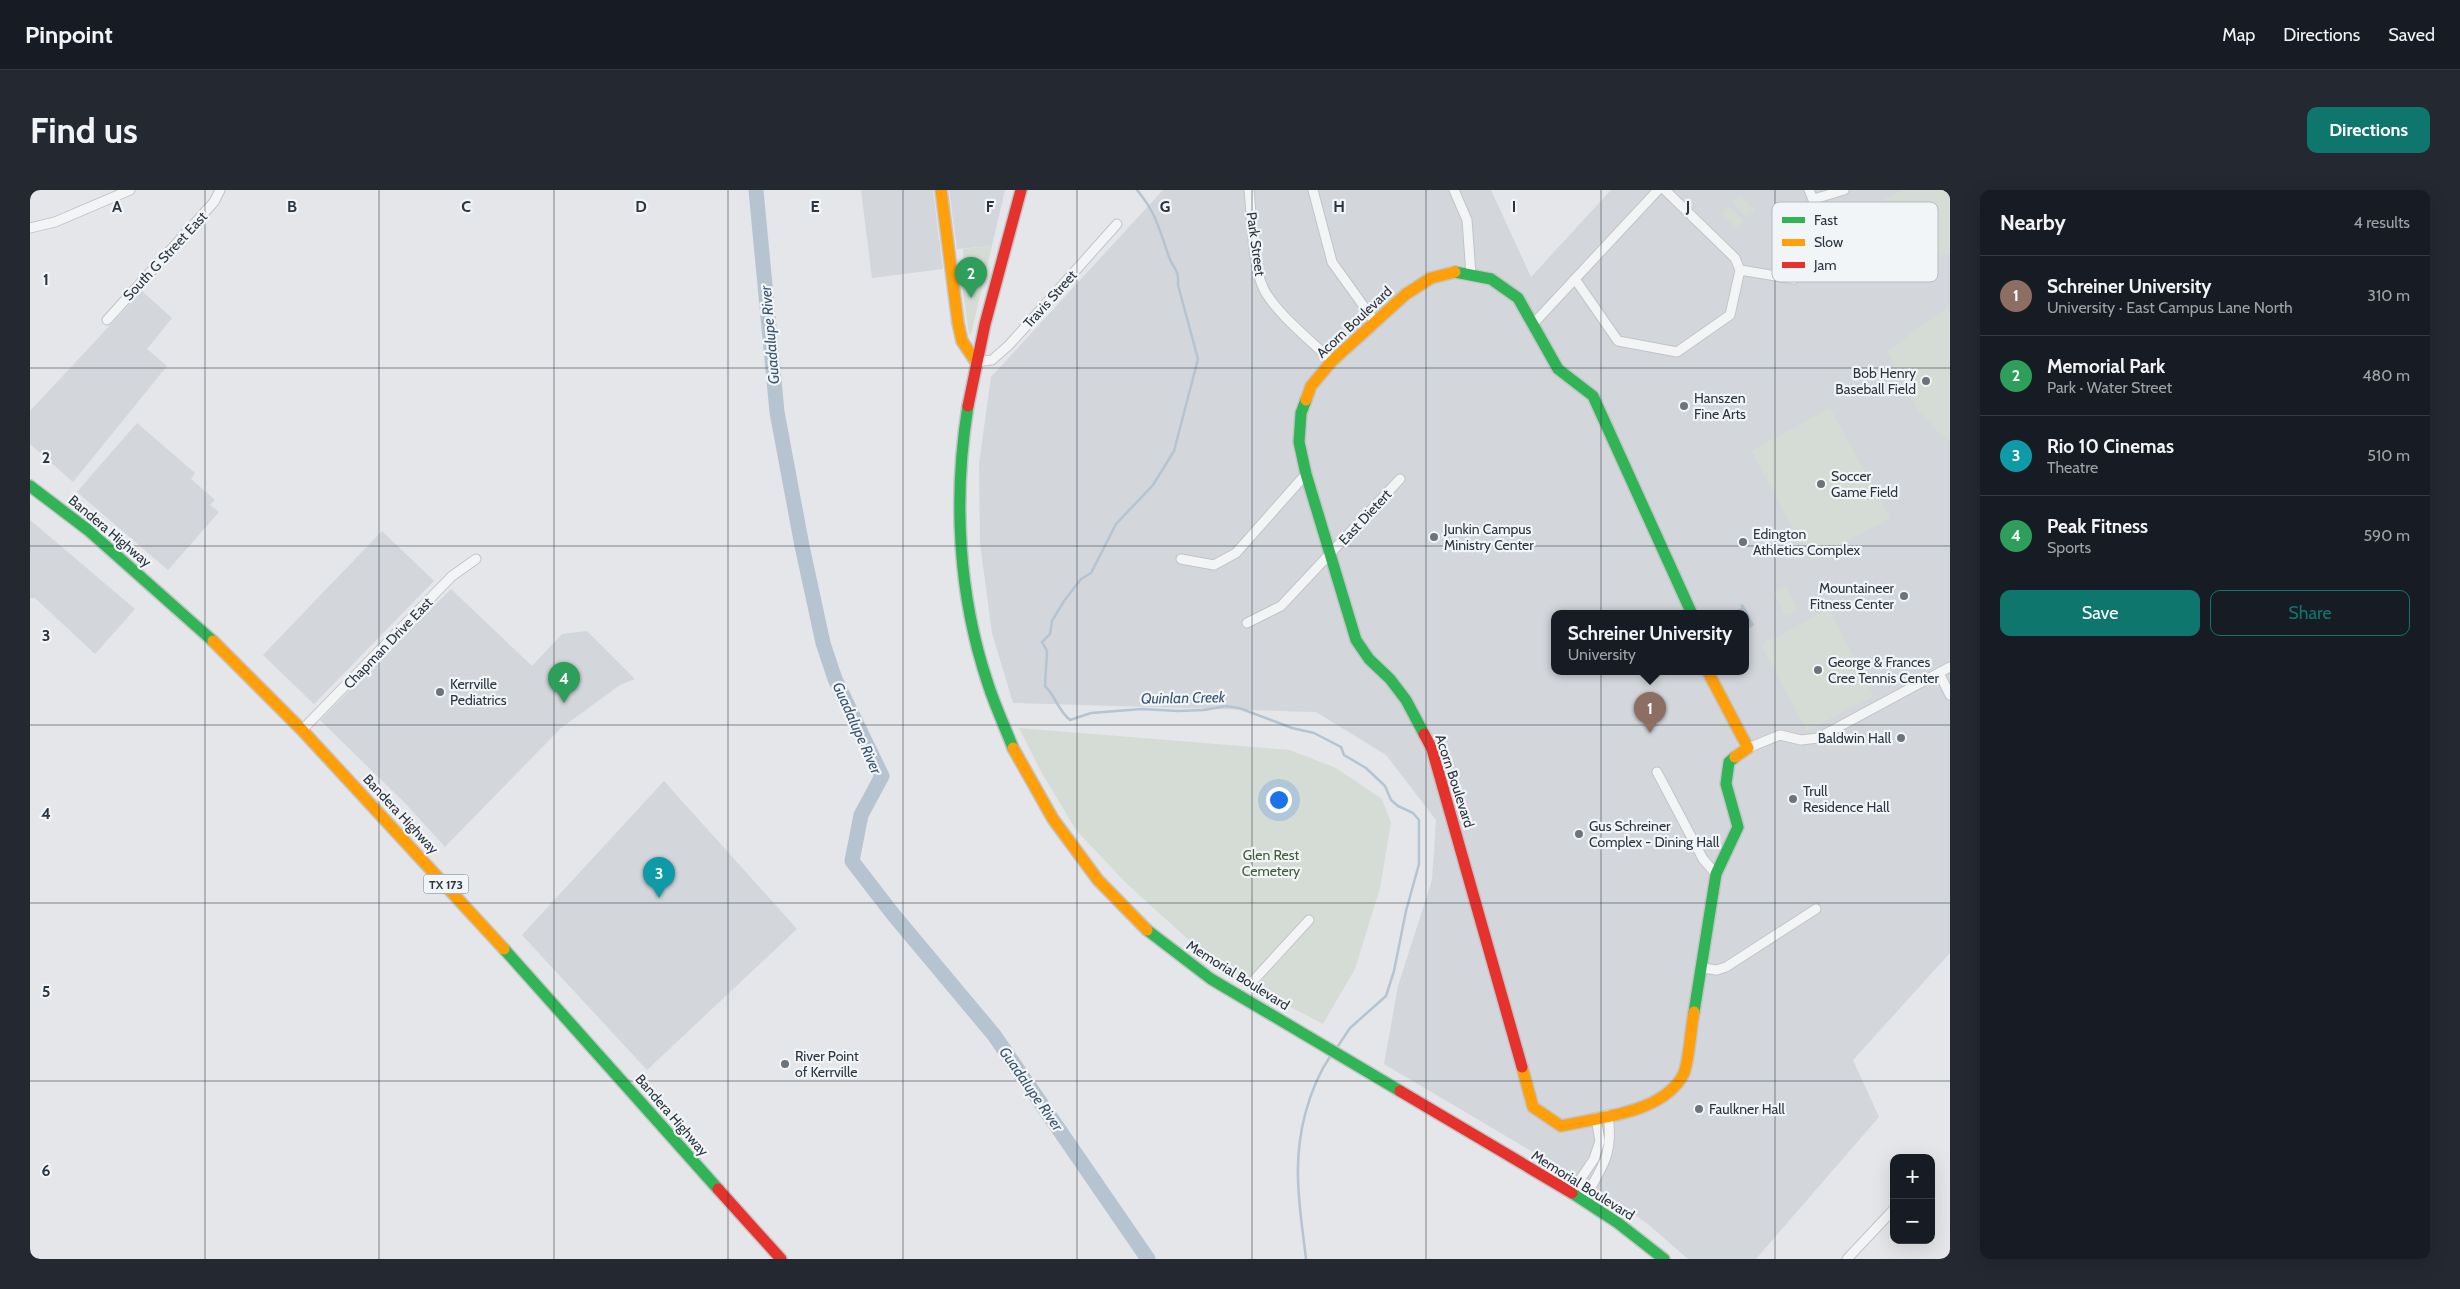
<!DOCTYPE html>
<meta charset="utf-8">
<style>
:root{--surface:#171b24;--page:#242831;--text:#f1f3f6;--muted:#9ea1a6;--line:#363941;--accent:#0f766e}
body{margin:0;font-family:Cabin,sans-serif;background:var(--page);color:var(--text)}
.controls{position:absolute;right:15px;bottom:15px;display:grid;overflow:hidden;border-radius:10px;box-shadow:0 5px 20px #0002}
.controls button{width:45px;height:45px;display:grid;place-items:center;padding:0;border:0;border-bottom:1px solid var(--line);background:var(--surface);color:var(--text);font:25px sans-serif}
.you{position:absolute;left:1248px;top:609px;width:18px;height:18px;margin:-12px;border:4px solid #fff;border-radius:50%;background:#1a73e8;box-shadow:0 0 0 8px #1a73e833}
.badge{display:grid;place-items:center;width:32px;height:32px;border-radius:50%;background:var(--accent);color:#fff;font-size:16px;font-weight:700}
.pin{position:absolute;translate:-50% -41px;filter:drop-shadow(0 1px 2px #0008)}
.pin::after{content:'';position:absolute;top:26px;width:18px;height:15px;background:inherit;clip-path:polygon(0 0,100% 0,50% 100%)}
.popup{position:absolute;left:1521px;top:420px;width:198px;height:65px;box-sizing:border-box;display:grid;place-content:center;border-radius:10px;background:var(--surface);filter:drop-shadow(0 1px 4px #0005);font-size:16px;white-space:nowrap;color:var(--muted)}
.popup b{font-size:19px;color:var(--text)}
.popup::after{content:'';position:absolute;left:50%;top:100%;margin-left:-10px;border:10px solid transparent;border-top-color:var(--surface)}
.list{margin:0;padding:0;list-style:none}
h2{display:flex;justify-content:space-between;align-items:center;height:65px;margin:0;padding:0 20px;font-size:21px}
h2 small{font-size:16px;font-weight:400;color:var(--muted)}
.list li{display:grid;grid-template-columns:32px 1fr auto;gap:15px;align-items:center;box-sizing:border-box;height:80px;padding:0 20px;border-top:1px solid var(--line)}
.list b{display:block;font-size:19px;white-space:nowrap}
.list p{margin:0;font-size:16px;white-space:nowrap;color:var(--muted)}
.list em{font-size:16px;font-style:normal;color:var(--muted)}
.actions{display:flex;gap:10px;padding:15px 20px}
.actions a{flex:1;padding:11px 0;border:1px solid var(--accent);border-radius:10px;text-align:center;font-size:18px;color:var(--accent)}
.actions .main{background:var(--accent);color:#fff}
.map{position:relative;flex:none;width:1920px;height:1069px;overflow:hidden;border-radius:10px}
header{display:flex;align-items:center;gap:30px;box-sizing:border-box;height:70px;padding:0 25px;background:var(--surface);border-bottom:1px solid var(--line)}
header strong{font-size:24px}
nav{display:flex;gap:28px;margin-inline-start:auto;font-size:18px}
.intro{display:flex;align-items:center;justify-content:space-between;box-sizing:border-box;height:120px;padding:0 30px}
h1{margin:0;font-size:35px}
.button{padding:12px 22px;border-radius:10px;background:var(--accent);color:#fff;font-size:18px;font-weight:700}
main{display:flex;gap:30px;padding:0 30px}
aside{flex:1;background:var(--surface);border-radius:10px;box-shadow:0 5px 20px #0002}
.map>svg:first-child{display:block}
.built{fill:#d3d6db;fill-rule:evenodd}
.green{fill:#d5dcd5}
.water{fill:#b5c4d0}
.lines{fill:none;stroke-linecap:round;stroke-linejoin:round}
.stream{stroke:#b5c4d0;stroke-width:2.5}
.river{stroke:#b5c4d0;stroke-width:15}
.street-casing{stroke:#c2c4c7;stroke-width:11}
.fast-casing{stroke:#c2c4c7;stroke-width:14}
.slow-casing{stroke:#c2c4c7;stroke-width:14}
.jam-casing{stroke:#c2c4c7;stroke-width:14}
.street{stroke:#f3f4f5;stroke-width:9}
.fast{stroke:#30b455;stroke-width:11}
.slow{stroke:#ff9f0a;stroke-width:11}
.jam{stroke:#e5322d;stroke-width:11}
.grid{fill:none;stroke:#2c3540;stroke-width:1;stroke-opacity:0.55}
.poi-dot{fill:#6c737b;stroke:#f2f5f7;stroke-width:2}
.labels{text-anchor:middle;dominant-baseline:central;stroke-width:4.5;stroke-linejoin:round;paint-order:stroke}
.shield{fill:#f2f5f7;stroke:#676f77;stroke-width:1}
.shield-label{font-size:12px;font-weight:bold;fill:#2c3540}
.street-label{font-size:14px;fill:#2c3540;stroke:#f2f5f7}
.poi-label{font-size:14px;fill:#2c3540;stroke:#f2f5f7;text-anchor:start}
.park-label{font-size:14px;fill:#435b3b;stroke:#f2f5f7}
.water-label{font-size:15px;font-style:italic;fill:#3a5670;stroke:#f2f5f7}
.key{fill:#f2f5f7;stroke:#b7bbc0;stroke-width:1}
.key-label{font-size:14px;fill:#2c3540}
.grid-label{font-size:16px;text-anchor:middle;font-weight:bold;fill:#2c3540;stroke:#f2f5f7;stroke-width:4.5;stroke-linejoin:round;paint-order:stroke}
</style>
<header>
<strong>Pinpoint</strong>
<nav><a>Map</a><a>Directions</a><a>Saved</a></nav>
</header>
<div class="intro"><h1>Find us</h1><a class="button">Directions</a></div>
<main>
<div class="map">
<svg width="1920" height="1069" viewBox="0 0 1920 1069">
<rect width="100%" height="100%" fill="#e4e6e9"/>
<!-- built -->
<g class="built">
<path d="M831,0H903L913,79L842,88Z"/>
<path d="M919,0H975L962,56L927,59Z"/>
<path d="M1133,0H1461L1501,87L1581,0H1920V763L1823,870L1849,927L1726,1069H1658L1619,1035L1584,1010L1354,874L1368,796L1402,690L1406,630L1356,565L1286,522L983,513L962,443L950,353L949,274L961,187ZM1525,424H1715V482H1525Z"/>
<path d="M112,101L142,128L117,159L137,176L43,292L0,254V221Z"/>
<path d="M107,233L165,283L161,289L185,310L180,315L189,322L138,380L47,302Z"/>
<path d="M0,330L105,419L65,464L5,408H0Z"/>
<path d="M352,341L404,391L284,514L233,465Z"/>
<path d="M421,399L502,476L532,444L557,441L605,489L590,495L531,538L415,657L376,614L290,530Z"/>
<path d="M634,591L767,739L617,880L492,745Z"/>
</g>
<!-- green -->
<g class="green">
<path d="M1871,0H1920V64C1884,71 1860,42 1845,14Z"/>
<path d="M1710,5L1725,20L1717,28L1702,12Z"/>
<path d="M1698,16L1714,31L1706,39L1691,23Z"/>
<path d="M962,56L941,144H939L929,74L934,73L933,59Z"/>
<path d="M1920,115V250L1914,248L1888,220L1857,161Z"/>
<path d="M1800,218L1860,328L1781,371L1721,261Z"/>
<path d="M1756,396L1768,420L1756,426L1743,403Z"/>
<path d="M1799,419L1844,506L1777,541L1731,455Z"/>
<path d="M989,538L1260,560L1306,578L1352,609L1361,633L1350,698L1325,779L1293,834L1194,782L1096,693L1046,640L1009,578Z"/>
</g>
<!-- water -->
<path class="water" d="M1713,414L1724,435L1715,441V424H1699L1711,418L1710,415Z"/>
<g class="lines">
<!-- stream -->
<g class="stream">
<path d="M1107,0C1127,24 1129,39 1139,67C1144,80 1149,79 1148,95L1168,169L1144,261L1123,295L1086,334L1061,383L1051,389L1034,411L1022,431L1020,444L1012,452L1017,461L1015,496C1027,508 1027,519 1040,530L1061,523L1112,519L1148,521L1174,520L1196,516L1209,518L1262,538L1284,543L1311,557L1314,565L1336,578L1355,596L1361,610L1368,616L1383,623L1389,630V674L1376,721L1364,781L1356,806L1320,838L1306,859"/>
<path d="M1276,1069C1273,1042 1268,1013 1268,985C1267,945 1278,899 1301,865"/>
</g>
<!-- river -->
<path class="river" d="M726,0L747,222L772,356L793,453L805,489L852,586L831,625L822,671L862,723L964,845L1118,1069"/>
<!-- street casing -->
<g class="street-casing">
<g id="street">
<path d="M1219,0C1222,27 1222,71 1232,95C1241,119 1282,152 1302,171"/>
<path d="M1283,0L1302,72L1345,132"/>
<path d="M1424,0L1437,30L1441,85"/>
<path d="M1635,0L1705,68L1710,80"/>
<path d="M1784,9L1814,0"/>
<path d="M0,38L25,32L100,0"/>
<path d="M1545,89L1588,151L1647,162L1700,125L1710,80L1764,89L1775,79L1787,19L1779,0"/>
<path d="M77,130L184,12L190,0"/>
<path d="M1503,134L1628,0"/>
<path d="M946,172L962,170L979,155L1087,34"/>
<path d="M1151,369L1184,375L1206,363L1276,284"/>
<path d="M1217,433L1251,416L1370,289"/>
<path d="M1909,483L1920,505"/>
<path d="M272,540L422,386L446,369"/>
<path d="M1718,558L1750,545L1771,550L1788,548L1920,477"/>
<path d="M1627,582L1673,669L1686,684"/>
<path d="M1672,778L1687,780L1696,777L1786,719"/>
<path d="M1223,791L1279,730"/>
<path d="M1541,1003L1564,969L1570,951L1566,928"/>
<path d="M1553,1011C1572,977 1584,965 1578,925"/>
<path d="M1817,1069L1864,1019"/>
</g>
</g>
<!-- fast casing -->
<g class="fast-casing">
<g id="fast">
<path d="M1425,82L1461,89L1488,108L1528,179L1563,206L1662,424"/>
<path d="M1276,210L1271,223L1269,252L1276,284L1326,450L1339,469L1360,489L1376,510L1394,544"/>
<path d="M938,216C923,308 928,405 958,494C965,516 975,537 983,558"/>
<path d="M0,296L58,340L183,451"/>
<path d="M1117,740L1181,789L1370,901"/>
<path d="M474,759L688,999"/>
<path d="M1664,822L1686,684L1708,637L1696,594L1699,572L1705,567"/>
<path d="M1542,1003L1588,1033L1634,1069"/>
</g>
</g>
<!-- slow casing -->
<g class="slow-casing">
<g id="slow">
<path d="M911,0L928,133L932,151L946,172"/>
<path d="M1276,210L1281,196L1302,171L1376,104L1401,88L1425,82"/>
<path d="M183,451L272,540L474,759"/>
<path d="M1678,482L1718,558L1705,567"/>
<path d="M983,558L1023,629L1068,690L1117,740"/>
<path d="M1492,877L1503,917L1531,936C1570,927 1635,923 1654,883C1659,870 1661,837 1664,822"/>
</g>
</g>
<!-- jam casing -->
<g class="jam-casing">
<g id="jam">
<path d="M938,216L955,134L991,0"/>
<path d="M1394,544L1402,559L1492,877"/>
<path d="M1370,901L1542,1003"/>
<path d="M688,999L751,1069"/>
</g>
</g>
<!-- street -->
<use href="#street" class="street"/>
<!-- fast -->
<use href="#fast" class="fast"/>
<!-- slow -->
<use href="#slow" class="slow"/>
<!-- jam -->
<use href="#jam" class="jam"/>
</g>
<!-- grid -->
<path class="grid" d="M175,0V1069M349,0V1069M524,0V1069M698,0V1069M873,0V1069M1047,0V1069M1222,0V1069M1396,0V1069M1571,0V1069M1745,0V1069M0,178H1920M0,356H1920M0,535H1920M0,713H1920M0,891H1920"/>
<!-- markers -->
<g class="poi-dot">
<circle cx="1896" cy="191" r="5"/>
<circle cx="1654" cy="216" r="5"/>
<circle cx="1791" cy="294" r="5"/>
<circle cx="1404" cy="347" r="5"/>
<circle cx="1713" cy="352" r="5"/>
<circle cx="1874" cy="406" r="5"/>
<circle cx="1788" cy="480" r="5"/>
<circle cx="410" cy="502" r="5"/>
<circle cx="1871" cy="548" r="5"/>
<circle cx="1763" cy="609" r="5"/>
<circle cx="1549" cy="644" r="5"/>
<circle cx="755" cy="874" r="5"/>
<circle cx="1669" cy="919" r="5"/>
</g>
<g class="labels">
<!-- shield labels -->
<rect class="shield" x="393.5" y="684.5" width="45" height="19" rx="4"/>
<g class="shield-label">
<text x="416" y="694">TX 173</text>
</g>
<!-- street labels -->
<g class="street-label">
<text transform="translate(1226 54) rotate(82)">Park Street</text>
<text transform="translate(135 66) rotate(-47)">South G Street East</text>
<text transform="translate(1020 109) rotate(-48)">Travis Street</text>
<text transform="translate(1324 132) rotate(-43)">Acorn Boulevard</text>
<text transform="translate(1335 327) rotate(-47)">East Dietert</text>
<text transform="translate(80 341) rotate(40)">Bandera Highway</text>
<text transform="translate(358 453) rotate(-46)">Chapman Drive East</text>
<text transform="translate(1425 591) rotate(72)">Acorn Boulevard</text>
<text transform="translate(371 624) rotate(47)">Bandera Highway</text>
<text transform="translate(1208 785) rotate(32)">Memorial Boulevard</text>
<text transform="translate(642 925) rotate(49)">Bandera Highway</text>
<text transform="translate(1553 995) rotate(32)">Memorial Boulevard</text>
</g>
<!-- poi labels -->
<g class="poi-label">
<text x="1886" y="183" text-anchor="end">Bob Henry<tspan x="1886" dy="16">Baseball Field</tspan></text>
<text x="1664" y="208">Hanszen<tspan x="1664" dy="16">Fine Arts</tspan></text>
<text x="1801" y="286">Soccer<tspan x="1801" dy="16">Game Field</tspan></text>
<text x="1414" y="339">Junkin Campus<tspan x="1414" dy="16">Ministry Center</tspan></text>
<text x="1723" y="344">Edington<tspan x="1723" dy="16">Athletics Complex</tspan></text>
<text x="1864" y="398" text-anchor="end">Mountaineer<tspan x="1864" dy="16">Fitness Center</tspan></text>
<text x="1798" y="472">George &amp; Frances<tspan x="1798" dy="16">Cree Tennis Center</tspan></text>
<text x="420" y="494">Kerrville<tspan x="420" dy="16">Pediatrics</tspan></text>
<text x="1861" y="548" text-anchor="end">Baldwin Hall</text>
<text x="1773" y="601">Trull<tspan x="1773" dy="16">Residence Hall</tspan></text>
<text x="1559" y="636">Gus Schreiner<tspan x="1559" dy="16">Complex - Dining Hall</tspan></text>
<text x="765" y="866">River Point<tspan x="765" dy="16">of Kerrville</tspan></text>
<text x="1679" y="919">Faulkner Hall</text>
</g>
<!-- park labels -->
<g class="park-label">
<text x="1241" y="665">Glen Rest<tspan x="1241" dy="16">Cemetery</tspan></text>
</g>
<!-- water labels -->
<g class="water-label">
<text transform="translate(740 145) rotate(-95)">Guadalupe River</text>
<text transform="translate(1153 508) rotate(-1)">Quinlan Creek</text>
<text transform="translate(827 538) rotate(66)">Guadalupe River</text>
<text transform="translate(1001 899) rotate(55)">Guadalupe River</text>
</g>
</g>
<!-- legend -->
<rect x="1742" y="12" width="166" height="80" rx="8" class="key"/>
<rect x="1752" y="27" width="23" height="6" fill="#30b455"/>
<rect x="1752" y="49" width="23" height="7" fill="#ff9f0a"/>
<rect x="1752" y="72" width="23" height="6" fill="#e5322d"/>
<g class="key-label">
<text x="1784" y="35">Fast</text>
<text x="1784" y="57">Slow</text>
<text x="1784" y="80">Jam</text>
</g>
<g class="grid-label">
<text x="87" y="22">A</text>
<text x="262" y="22">B</text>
<text x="436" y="22">C</text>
<text x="611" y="22">D</text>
<text x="785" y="22">E</text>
<text x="960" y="22">F</text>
<text x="1135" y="22">G</text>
<text x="1309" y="22">H</text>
<text x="1484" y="22">I</text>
<text x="1658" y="22">J</text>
<text x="16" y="95">1</text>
<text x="16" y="273">2</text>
<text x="16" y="451">3</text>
<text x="16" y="629">4</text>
<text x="16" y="807">5</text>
<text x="16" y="986">6</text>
</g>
</svg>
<div class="controls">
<button>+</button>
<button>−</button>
</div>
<div class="you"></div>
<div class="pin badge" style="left:1620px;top:543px;background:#8d6e63">1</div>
<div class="popup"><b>Schreiner University</b>University</div>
<div class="pin badge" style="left:941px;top:108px;background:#2e9e5b">2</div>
<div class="pin badge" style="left:629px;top:708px;background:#0f9aa8">3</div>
<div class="pin badge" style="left:534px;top:513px;background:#2e9e5b">4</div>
</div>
<aside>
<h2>Nearby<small>4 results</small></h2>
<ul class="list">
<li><span class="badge" style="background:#8d6e63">1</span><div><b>Schreiner University</b><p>University · East Campus Lane North</p></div><em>310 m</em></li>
<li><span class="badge" style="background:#2e9e5b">2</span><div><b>Memorial Park</b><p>Park · Water Street</p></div><em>480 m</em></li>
<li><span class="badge" style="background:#0f9aa8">3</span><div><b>Rio 10 Cinemas</b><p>Theatre</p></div><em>510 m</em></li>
<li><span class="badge" style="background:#2e9e5b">4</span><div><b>Peak Fitness</b><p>Sports</p></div><em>590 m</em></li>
</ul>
<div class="actions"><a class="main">Save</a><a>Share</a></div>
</aside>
</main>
